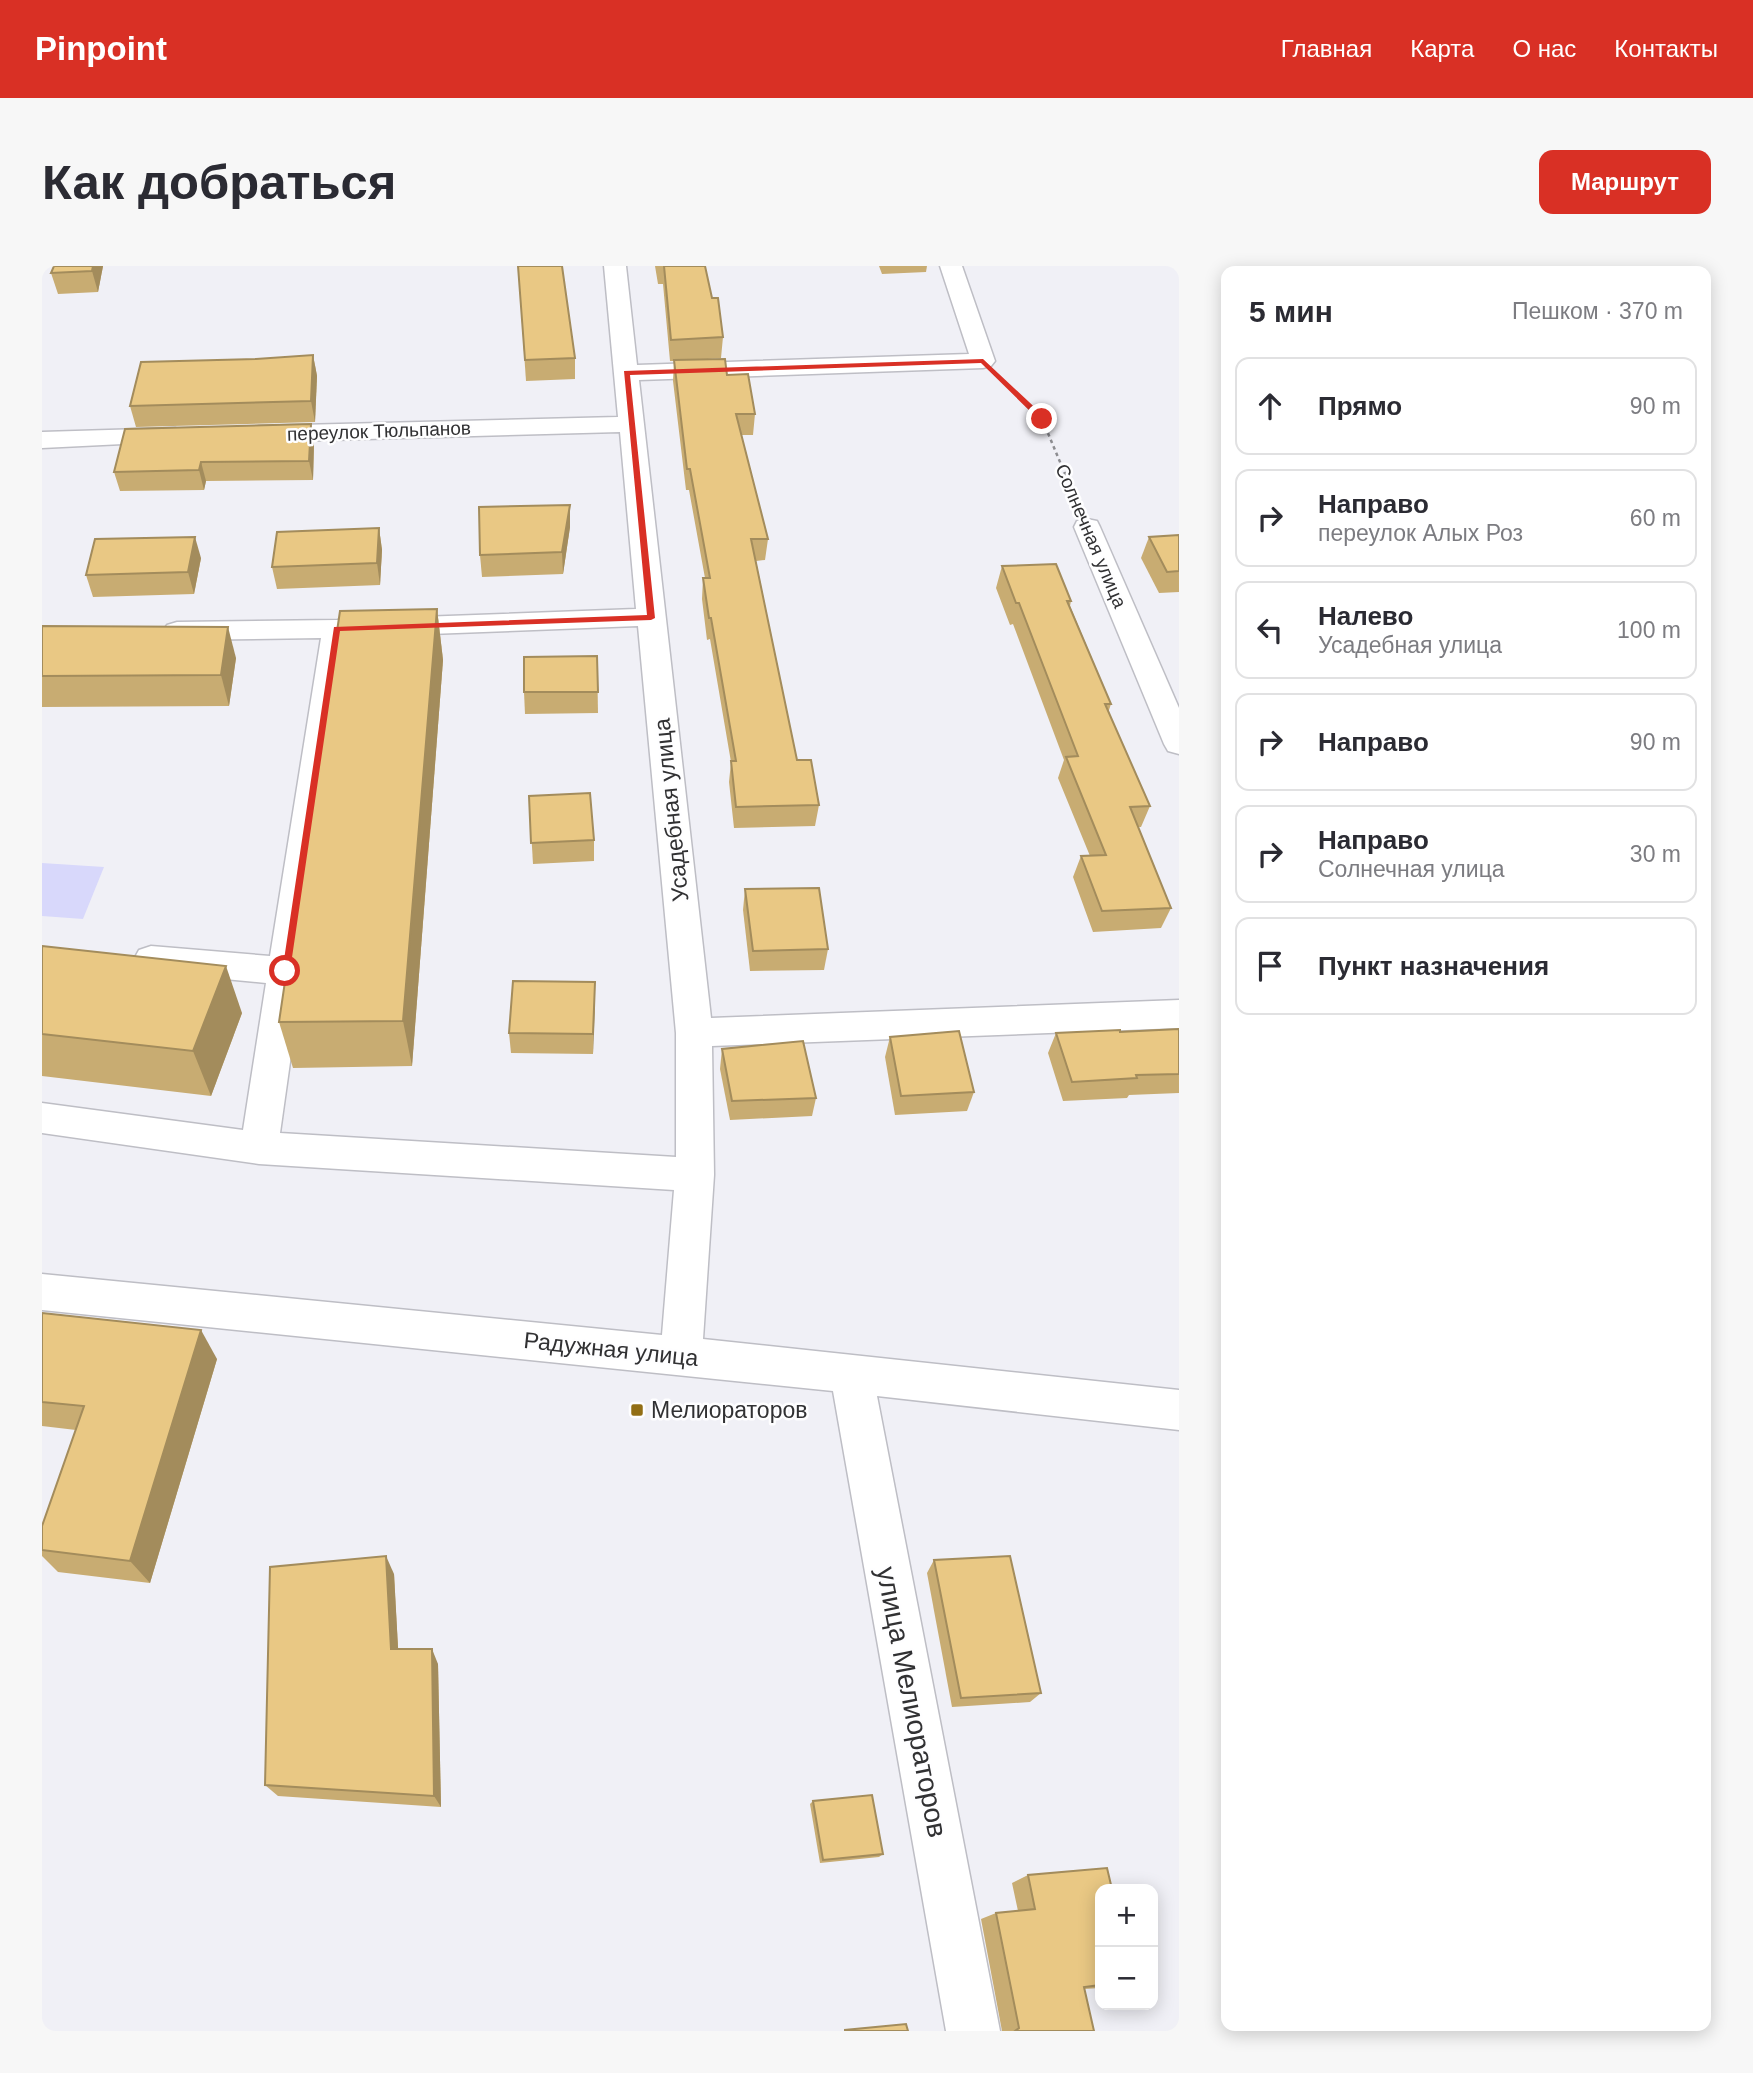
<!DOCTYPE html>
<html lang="ru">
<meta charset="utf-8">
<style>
:root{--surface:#fff;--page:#f7f7f7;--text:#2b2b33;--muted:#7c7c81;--line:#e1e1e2;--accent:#d93025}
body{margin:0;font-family:Helvetica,sans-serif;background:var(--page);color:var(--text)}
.controls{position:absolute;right:21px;bottom:21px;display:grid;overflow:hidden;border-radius:14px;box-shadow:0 4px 18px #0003}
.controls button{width:63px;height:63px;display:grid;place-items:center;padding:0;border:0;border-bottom:2px solid var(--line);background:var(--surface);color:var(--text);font:35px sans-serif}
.stop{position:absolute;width:21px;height:21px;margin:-16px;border:5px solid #d93025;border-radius:50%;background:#fff}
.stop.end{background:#d93025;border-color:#fff;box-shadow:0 2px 7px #0008}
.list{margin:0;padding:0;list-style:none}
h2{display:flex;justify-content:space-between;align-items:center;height:91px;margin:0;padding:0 28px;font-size:30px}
h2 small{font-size:23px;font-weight:400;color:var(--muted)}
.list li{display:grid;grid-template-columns:46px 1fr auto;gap:21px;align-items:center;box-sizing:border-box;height:98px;margin:0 14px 14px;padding:0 14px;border:2px solid var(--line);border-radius:14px}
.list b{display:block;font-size:26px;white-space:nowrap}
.list p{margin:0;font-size:23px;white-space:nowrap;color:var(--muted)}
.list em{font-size:23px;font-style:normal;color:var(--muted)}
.icon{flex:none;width:38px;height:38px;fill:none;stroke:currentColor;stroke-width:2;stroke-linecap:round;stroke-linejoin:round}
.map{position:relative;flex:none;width:1137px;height:1765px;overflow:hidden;border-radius:14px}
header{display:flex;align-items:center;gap:42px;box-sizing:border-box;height:98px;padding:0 35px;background:var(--accent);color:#fff}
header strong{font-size:33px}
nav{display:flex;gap:38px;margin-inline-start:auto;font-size:24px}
.intro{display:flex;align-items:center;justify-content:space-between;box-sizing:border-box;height:168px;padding:0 42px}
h1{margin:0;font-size:49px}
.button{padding:18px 32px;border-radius:14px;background:var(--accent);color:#fff;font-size:24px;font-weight:700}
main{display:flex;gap:42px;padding:0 42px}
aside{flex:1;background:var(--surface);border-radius:14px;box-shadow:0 4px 18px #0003}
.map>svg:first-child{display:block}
.green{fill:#d8d8fb}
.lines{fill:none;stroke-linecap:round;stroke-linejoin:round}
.minor-casing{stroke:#bebec5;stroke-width:3}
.path{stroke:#8d8d91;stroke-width:2.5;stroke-dasharray:3.5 3.5;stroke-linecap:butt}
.minor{fill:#fff;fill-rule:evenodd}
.wall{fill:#c8ac72}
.shaded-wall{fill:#a38c5c}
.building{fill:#e9c884;stroke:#a38c5c;stroke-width:2}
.route{fill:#d93025}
.poi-dot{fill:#926e15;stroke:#fefeff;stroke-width:2.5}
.labels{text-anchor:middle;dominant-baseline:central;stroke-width:5;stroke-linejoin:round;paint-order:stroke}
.far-street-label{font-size:19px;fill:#313133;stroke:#fefeff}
.street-label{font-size:23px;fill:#313133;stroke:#fefeff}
.poi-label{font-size:23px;fill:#313133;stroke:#fefeff;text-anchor:start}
.near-street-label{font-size:28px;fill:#313133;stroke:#fefeff}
</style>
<header>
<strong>Pinpoint</strong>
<nav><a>Главная</a><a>Карта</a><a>О нас</a><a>Контакты</a></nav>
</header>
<div class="intro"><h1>Как добраться</h1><a class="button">Маршрут</a></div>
<main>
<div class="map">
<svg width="1137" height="1765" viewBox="0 0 1137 1765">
<rect width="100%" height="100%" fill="#f0f0f6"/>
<!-- green -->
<path class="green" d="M0,597L62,601L41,653L0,650Z"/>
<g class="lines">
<!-- minor casing -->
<g class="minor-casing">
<g id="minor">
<path d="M562,0H584L595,99L927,88L898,0H920L953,95L949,100L941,102L597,114L669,752L1137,734V762L670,780L672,909L661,1073L1137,1124V1164L835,1130L958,1765H904L791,1125L0,1044V1008L620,1069L632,924L217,898L0,867V837L201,864L224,717L109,706L97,702L92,693L97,684L109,680L228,690L279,372L135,374L125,371L121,365L125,359L135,356L295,354L594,343L578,166L217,176L208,173L204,168L208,163L217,160L576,151ZM596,360L634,767V891L238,867L308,371Z"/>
<path d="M133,162L142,165L146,170L142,175L0,182V166Z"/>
<path d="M1045,253L1055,255L1058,261L1137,442V488L1126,485L1122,478L1032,261L1035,255Z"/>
</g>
</g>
<!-- path -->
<path class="path" d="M961,115L1000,153L1034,234"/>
<!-- minor -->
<use href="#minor" class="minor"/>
</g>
<!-- wall -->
<g class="wall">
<path d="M12,0H61L56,26L16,28L9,7Z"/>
<path d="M476,0L533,92V113L484,115Z"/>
<path d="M613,0H663L670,32L681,71L679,92L652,94L685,109L713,148L711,169H699L726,273L723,294L714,295L755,494L777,539L773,560L692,562L687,516L689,496L668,373L665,374L660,333L661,312H663L647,224H644L631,115L632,95H628L621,18H616Z"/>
<path d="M837,0H885L884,6L840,8Z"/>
<path d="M271,89L275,110L273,156L94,161L88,140L214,93Z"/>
<path d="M272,177L271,214L164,215L162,224L78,225L72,206Z"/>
<path d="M528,239V261L521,308L440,311L438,289Z"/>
<path d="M337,262L340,284L338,319L235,323L230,301Z"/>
<path d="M1137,269V326L1117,327L1099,292L1107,271Z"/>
<path d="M159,292L152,328L51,331L44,309Z"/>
<path d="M960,300L1029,335L1028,340L1069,438L1066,447L1108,540L1099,561H1096L1129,642L1119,662L1051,666L1031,611L1039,590H1048L1016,512L1022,494L971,358L968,359L954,322Z"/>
<path d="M395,343L401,394L370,800L251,802L237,756Z"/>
<path d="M0,360L194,392L187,440L0,441Z"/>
<path d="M555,390L556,447L483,448L482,426Z"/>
<path d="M487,530L552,574V595L491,598Z"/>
<path d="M703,623L786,683L782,704L708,705L701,644Z"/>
<path d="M0,680L200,747L169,830L0,810Z"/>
<path d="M553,716L551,788L469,787L467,767Z"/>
<path d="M1137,763V827L1087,829L1085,832L1021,835L1006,787L1014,767Z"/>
<path d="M848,771L932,826L925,845L853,849L843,791Z"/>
<path d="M680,783L774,832L770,850L688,854L678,803Z"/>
<path d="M0,1047L175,1093L108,1317L16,1306L0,1290V1260L34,1164L0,1160Z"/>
<path d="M892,1294L999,1427L988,1436L910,1441L885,1307Z"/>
<path d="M352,1308L356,1383L396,1398L399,1541L236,1530L223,1519Z"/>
<path d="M771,1535L841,1588L837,1591L778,1597L768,1538Z"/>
<path d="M986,1609L1058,1623V1722L1042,1723L1052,1765H960L939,1653L954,1647L976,1645L970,1617Z"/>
</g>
<!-- shaded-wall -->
<g class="shaded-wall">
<path d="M51,0H61L56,26L50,5Z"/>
<path d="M271,89L275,110L273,156L269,135Z"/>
<path d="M269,158L272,177L271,214L267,195Z"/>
<path d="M159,196L164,215L162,224L157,204Z"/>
<path d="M528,239V261L521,308L520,286Z"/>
<path d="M337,262L340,284L338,319L335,297Z"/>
<path d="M153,271L159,292L152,328L146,306Z"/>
<path d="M395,343L401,394L370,800L361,755Z"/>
<path d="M186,361L194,392L187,440L179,409Z"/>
<path d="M184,700L200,747L169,830L151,785Z"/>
<path d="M553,716V736L551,788V768Z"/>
<path d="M159,1064L175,1093L108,1317L88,1295Z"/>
<path d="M344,1290L352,1308L357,1399L349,1383Z"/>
<path d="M390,1383L396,1398L399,1541L392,1530Z"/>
</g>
<!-- building -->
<g class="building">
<path d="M12,0H51L50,5L9,7Z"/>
<path d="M476,0H520L533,92L483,94Z"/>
<path d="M622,0H663L670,32H676L681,71L629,74Z"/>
<path d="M271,89L269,135L88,140L99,96L214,93Z"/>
<path d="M683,93L685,109L706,108L713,148H694L726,273H709L755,494H769L777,539L694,541L689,495H694L669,352H667L661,312H668L648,203H645L632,94Z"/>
<path d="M269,158L267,195L159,196L157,204L72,206L83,163Z"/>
<path d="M528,239L520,286L438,289L437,241Z"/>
<path d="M337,262L335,297L230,301L235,266Z"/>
<path d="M1137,269V305L1125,306L1107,271Z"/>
<path d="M153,271L146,306L44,309L53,273Z"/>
<path d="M1014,298L1029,335H1025L1069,438H1063L1108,540L1088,541L1129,642L1060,645L1039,590L1064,589L1024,491L1036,490L977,337H974L960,300Z"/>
<path d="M395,343L361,755L237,756L298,345Z"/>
<path d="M0,360L186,361L179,409L0,410Z"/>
<path d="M555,390L556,426H482V391Z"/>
<path d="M548,527L552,574L489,577L487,530Z"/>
<path d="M777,622L786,683L711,685L703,623Z"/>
<path d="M0,680L184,700L151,785L0,768Z"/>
<path d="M471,715L553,716L551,768L467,767Z"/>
<path d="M1137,763V808L1094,809L1095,812L1030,816L1014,767L1078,764V766Z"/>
<path d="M917,765L932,826L859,830L848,771Z"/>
<path d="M761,775L774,832L690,835L680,783Z"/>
<path d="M0,1047L159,1064L88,1295L0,1284V1260L42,1140L0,1136Z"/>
<path d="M344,1290L349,1383H390L392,1530L223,1519L228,1301Z"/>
<path d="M968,1290L999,1427L919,1432L892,1294Z"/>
<path d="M830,1529L841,1588L781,1594L771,1535Z"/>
<path d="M1065,1602L1070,1623H1058V1719L1042,1721L1052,1765H973L977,1762L954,1647L993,1643L986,1609Z"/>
<path d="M864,1758L866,1765H803V1764Z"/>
</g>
<!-- route -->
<path class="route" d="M941,93L1003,151V154H997L939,97L588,109L613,352L609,354L298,365L248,705L243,708L240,707L292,361L605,349L582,105Z"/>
<!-- markers -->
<rect class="poi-dot" x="588" y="1137" width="14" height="14" rx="3.5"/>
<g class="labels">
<!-- far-street labels -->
<g class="far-street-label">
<text transform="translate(337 165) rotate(-2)">переулок Тюльпанов</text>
<text transform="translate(1049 270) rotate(67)">Солнечная улица</text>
</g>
<!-- street labels -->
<g class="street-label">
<text transform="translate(629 544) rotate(-96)">Усадебная улица</text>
<text transform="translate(569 1083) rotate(6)">Радужная улица</text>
</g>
<!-- poi labels -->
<g class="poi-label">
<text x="609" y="1144">Мелиораторов</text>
</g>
<!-- near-street labels -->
<g class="near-street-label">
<text transform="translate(870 1436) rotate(79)">улица Мелиораторов</text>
</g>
</g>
</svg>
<div class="controls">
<button>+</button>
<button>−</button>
</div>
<div class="stop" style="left:243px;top:705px"></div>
<div class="stop end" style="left:1000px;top:153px"></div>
</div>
<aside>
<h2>5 мин<small>Пешком · 370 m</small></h2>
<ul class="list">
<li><svg class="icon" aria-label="ahead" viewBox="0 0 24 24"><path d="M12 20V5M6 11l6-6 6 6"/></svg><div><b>Прямо</b></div><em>90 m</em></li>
<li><svg class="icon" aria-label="right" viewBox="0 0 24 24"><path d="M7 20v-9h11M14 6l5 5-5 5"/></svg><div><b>Направо</b><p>переулок Алых Роз</p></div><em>60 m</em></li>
<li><svg class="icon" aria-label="left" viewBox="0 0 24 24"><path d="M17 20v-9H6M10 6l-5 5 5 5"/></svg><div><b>Налево</b><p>Усадебная улица</p></div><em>100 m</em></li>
<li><svg class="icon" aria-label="right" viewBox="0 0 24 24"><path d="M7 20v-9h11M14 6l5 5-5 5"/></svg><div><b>Направо</b></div><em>90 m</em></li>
<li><svg class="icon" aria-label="right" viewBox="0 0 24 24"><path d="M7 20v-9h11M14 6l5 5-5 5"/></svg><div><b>Направо</b><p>Солнечная улица</p></div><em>30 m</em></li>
<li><svg class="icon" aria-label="arrive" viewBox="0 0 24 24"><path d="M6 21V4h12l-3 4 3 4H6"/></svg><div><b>Пункт назначения</b></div></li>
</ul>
</aside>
</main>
